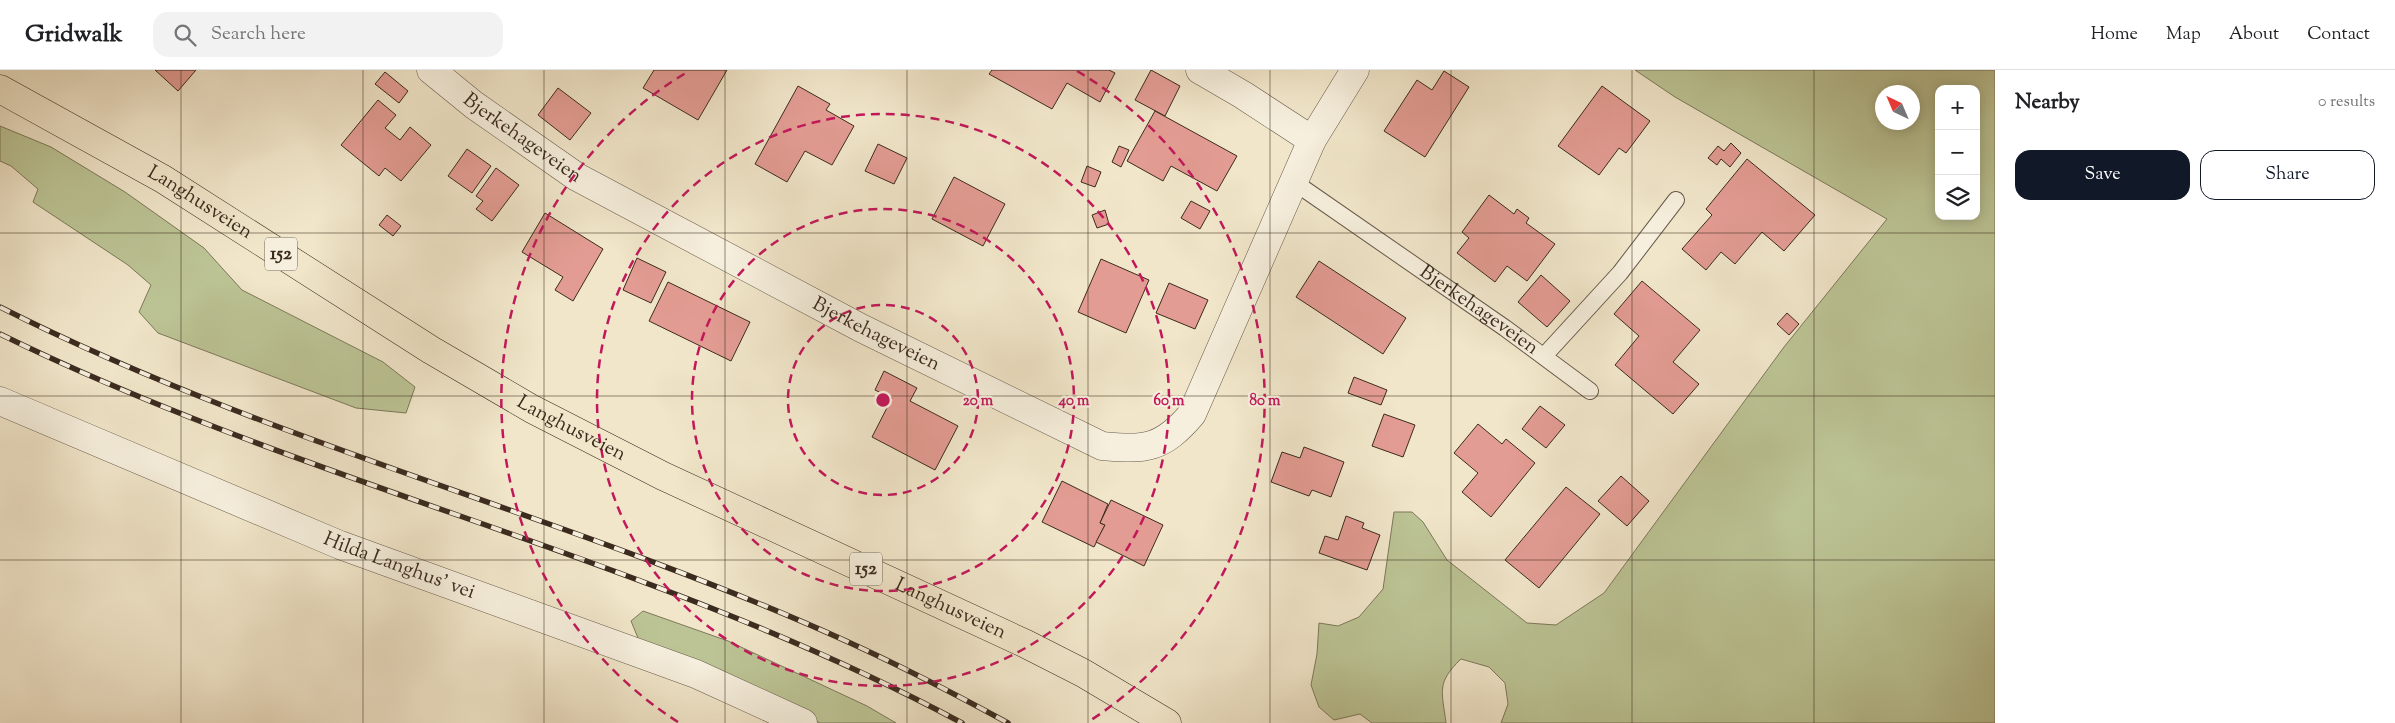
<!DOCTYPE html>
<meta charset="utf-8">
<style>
:root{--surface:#fff;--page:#f2f2f2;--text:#202124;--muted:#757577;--line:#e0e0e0;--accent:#111827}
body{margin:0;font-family:"Sorts Mill Goudy",serif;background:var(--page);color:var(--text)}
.controls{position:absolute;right:15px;top:15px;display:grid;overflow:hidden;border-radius:10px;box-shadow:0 2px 12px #0003}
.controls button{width:45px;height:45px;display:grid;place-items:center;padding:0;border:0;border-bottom:1px solid var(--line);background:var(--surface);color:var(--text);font:25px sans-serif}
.compass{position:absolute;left:1875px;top:15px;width:45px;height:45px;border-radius:50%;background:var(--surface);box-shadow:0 2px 12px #0003;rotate:316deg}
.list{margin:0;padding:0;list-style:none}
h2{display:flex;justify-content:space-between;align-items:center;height:65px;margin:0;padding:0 20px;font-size:21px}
h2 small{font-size:16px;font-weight:400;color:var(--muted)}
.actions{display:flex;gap:10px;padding:15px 20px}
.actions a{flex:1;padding:11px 0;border:1px solid var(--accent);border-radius:15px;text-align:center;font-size:18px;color:var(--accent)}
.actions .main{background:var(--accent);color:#fff}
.icon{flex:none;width:28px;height:28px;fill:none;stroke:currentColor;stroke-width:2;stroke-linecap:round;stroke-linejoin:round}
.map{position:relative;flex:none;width:1995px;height:653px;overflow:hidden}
header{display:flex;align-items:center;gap:30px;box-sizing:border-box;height:70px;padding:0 25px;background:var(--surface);border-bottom:1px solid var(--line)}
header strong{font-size:24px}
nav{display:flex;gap:28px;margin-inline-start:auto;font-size:18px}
.search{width:350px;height:45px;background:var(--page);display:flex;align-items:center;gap:12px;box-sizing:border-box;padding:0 18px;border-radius:15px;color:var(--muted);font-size:19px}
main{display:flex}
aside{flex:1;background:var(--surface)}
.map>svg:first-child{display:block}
.green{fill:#bcc495;stroke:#7c785a;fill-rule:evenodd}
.building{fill:#e39c93;stroke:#3b2b1f}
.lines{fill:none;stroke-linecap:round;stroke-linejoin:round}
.lane-casing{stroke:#685a4a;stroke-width:18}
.street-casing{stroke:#685a4a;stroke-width:29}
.primary-casing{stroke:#3b2b1f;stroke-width:29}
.lane{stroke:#f6efdd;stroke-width:16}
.street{stroke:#f6efdd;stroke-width:28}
.primary{stroke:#f1e6ca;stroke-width:28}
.rail-casing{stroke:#3b2b1f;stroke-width:5.5}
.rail{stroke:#f6efdd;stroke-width:4;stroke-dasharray:11;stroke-linecap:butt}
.grid{fill:none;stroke:#3b2b1f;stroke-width:1;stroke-opacity:0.55}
.ring{fill:none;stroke:#c2185b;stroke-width:2.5;stroke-dasharray:9 6}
.labels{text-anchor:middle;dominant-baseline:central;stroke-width:4.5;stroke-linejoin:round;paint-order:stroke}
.shield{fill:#f6efdd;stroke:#736658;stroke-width:1}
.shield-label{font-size:19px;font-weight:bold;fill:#3b2b1f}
.street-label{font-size:20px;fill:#3b2b1f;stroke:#f6efdd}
.centre{fill:#c2185b;stroke:#f6efdd;stroke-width:2.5}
.ring-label{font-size:15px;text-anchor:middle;font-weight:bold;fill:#c2185b;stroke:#f6efdd;stroke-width:4.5;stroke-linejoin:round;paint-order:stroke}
</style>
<header>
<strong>Gridwalk</strong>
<div class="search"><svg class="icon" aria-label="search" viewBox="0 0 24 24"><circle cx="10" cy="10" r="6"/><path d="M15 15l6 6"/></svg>Search here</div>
<nav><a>Home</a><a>Map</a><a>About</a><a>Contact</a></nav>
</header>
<main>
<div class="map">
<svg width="1995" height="653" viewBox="0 0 1995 653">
<rect width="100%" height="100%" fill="#f1e6ca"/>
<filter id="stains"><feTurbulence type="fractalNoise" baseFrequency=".004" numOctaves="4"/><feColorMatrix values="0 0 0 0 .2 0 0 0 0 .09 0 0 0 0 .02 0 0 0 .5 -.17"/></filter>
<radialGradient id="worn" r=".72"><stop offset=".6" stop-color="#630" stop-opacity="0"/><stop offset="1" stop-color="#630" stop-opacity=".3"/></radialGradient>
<!-- green -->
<g class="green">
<path d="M1635,0H1995V653H1501L1508,634L1505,613L1489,597L1461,589C1436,613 1442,621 1446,653H1372L1360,644L1334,650L1319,637L1311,615L1317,584L1319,553L1338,556L1359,547L1383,519L1394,442H1412L1423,452L1447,490L1527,553L1556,555L1604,523L1784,277L1887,149L1675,27ZM1939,19H1976V146H1939ZM1912,22V52H1882V22Z"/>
<path d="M0,56L51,77L125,122L204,178L242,220L383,292L415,317L406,343L356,338L158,263L139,242L151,215L128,195L33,132L38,119L11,96L0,91Z"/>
<path d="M643,541L728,571L867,636L896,653H820L747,617L655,583L638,568L631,551Z"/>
</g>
<!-- building -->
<g class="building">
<path d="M155,0H196L178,21Z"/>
<path d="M654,0H727L698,50L643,18Z"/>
<path d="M992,0H1109L1115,3L1100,32L1067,13L1052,39L989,4Z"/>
<path d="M1151,0L1180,16L1165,46L1135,30Z"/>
<path d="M1444,1L1469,17L1425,87L1384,61L1417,10L1432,20Z"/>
<path d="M385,2L408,21L399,33L375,14Z"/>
<path d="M798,16L830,34L826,40L854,56L832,95L805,81L787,112L755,94Z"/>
<path d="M1602,16L1650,51L1626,83L1619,78L1599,105L1558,76Z"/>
<path d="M558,18L591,43L570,70L538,45Z"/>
<path d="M378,30L396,45L385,58L400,70L410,57L431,75L401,111L385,98L379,106L341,75Z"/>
<path d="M1155,41L1237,86L1217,121L1171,96L1163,111L1127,91Z"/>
<path d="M1731,73L1741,83L1730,97L1721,89L1717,95L1708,88L1718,76L1724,81Z"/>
<path d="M878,74L907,88L894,114L865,101Z"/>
<path d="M1119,76L1129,80L1121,97L1112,92Z"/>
<path d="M467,79L491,96L472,123L448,106Z"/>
<path d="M1747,89L1815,145L1784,181L1762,162L1735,194L1721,182L1706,200L1682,179L1712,145L1706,139Z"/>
<path d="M1087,96L1101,102L1095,117L1081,112Z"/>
<path d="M496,98L519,115L492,151L476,139L483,131L476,126Z"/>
<path d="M954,107L1005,134L983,176L932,149Z"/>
<path d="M1489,125L1514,144L1517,139L1529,148L1526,153L1555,174L1527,211L1507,196L1495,212L1457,183L1469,168L1462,162Z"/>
<path d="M1191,131L1210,141L1200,159L1181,148Z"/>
<path d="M1105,140L1109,154L1097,158L1092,145Z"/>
<path d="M545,143L603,179L573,231L555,220L563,207L522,182Z"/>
<path d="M387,145L401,156L393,166L379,155Z"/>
<path d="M637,188L666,202L651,233L623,220Z"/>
<path d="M1101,189L1149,210L1126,263L1078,242Z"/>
<path d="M1319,191L1406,248L1383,284L1296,227Z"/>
<path d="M1541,205L1570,231L1547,257L1518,232Z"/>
<path d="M1642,211L1700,260L1673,292L1699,314L1673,344L1615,295L1639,266L1614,244Z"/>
<path d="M668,212L750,252L731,291L649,251Z"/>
<path d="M1169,213L1208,230L1195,259L1156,243Z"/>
<path d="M1787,243L1799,254L1789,265L1777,254Z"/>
<path d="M884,301L917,318L910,331L958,356L935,400L872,367L892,328L875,320Z"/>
<path d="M1354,307L1387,320L1381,335L1348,323Z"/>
<path d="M1540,336L1565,355L1546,378L1522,359Z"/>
<path d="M1384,344L1415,355L1403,387L1372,376Z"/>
<path d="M1478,354L1502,374L1506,369L1535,393L1491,447L1462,422L1478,403L1454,383Z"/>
<path d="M1304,377L1344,392L1331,427L1312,420L1309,426L1271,412L1282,382L1300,388Z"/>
<path d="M1621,406L1649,431L1627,456L1598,431Z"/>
<path d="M1062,411L1108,434L1100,453L1105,455L1094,477L1042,452Z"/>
<path d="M1566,417L1600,444L1539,518L1505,490Z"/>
<path d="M1111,430L1163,455L1144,496L1096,472L1105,455L1100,453Z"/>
<path d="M1346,446L1364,453L1362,458L1380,465L1367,500L1319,483L1325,466L1338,470Z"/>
</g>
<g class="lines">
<!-- lane casing -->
<g class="lane-casing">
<g id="lane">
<path id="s1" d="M1294,112L1505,258L1590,321"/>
<path d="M1544,286L1620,203L1676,130"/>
</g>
</g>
<!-- street casing -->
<g class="street-casing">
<g id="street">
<path id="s2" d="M431,0L474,35L577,107L861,258L1102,376C1146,380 1162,379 1192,344L1312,70L1243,25L1200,0"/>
<path d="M1312,70L1355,0"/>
<path id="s3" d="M0,331L340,475L696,604L803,653"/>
</g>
</g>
<!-- primary casing -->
<g class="primary-casing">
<g id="primary">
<path id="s4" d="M0,19L163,109L431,280L532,339L663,406L1026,574L1083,603L1167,653"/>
</g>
</g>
<!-- lane -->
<use href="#lane" class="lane"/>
<!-- street -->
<use href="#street" class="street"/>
<!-- primary -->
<use href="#primary" class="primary"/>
<!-- rail casing -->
<g class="rail-casing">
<g id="rail">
<path d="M0,237C272,375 570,446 846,571C901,596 955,624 1008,653"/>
<path d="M0,264C311,417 656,488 962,653"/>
</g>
</g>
<!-- rail -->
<use href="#rail" class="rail"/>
</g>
<!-- grid -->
<path class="grid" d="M181,0V653M363,0V653M544,0V653M725,0V653M907,0V653M1088,0V653M1270,0V653M1451,0V653M1632,0V653M1814,0V653M0,163H1995M0,326H1995M0,490H1995"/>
<!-- distance rings -->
<g class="ring">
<circle cx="883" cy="330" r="95"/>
<circle cx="883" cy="330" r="191"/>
<circle cx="883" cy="330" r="286"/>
<path d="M678 652A382 382 0 0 1 689 1M1077 1A382 382 0 0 1 1088 652"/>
</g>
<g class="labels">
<!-- shield labels -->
<g class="shield">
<rect x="265" y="167.5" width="32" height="33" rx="4"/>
<rect x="850" y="482.5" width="32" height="33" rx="4"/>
</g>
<g class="shield-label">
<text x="281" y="184">152</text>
<text x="866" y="499">152</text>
</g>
<!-- street labels -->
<g class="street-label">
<text stroke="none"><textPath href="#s2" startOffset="114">Bjerkehageveien</textPath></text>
<text stroke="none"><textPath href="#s4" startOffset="230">Langhusveien</textPath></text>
<text stroke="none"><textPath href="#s1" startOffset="225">Bjerkehageveien</textPath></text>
<text stroke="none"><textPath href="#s2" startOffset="519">Bjerkehageveien</textPath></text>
<text stroke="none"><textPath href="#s4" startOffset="665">Langhusveien</textPath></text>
<text stroke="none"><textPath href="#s3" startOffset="432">Hilda Langhus' vei</textPath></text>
<text stroke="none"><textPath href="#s4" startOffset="1085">Langhusveien</textPath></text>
</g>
</g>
<circle cx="883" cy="330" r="8" class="centre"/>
<g class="ring-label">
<text x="978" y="335">20 m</text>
<text x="1074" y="335">40 m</text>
<text x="1169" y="335">60 m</text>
<text x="1265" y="335">80 m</text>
</g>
<rect width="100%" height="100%" filter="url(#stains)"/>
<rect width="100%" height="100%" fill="url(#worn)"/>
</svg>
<div class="controls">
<button>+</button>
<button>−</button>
<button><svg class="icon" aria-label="layers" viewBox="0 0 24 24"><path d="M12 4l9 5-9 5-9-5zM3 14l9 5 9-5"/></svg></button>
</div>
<svg class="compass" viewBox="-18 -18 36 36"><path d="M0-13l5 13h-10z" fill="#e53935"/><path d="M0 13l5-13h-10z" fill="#757577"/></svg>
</div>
<aside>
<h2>Nearby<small>0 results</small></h2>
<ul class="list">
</ul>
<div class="actions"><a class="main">Save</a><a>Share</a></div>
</aside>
</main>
